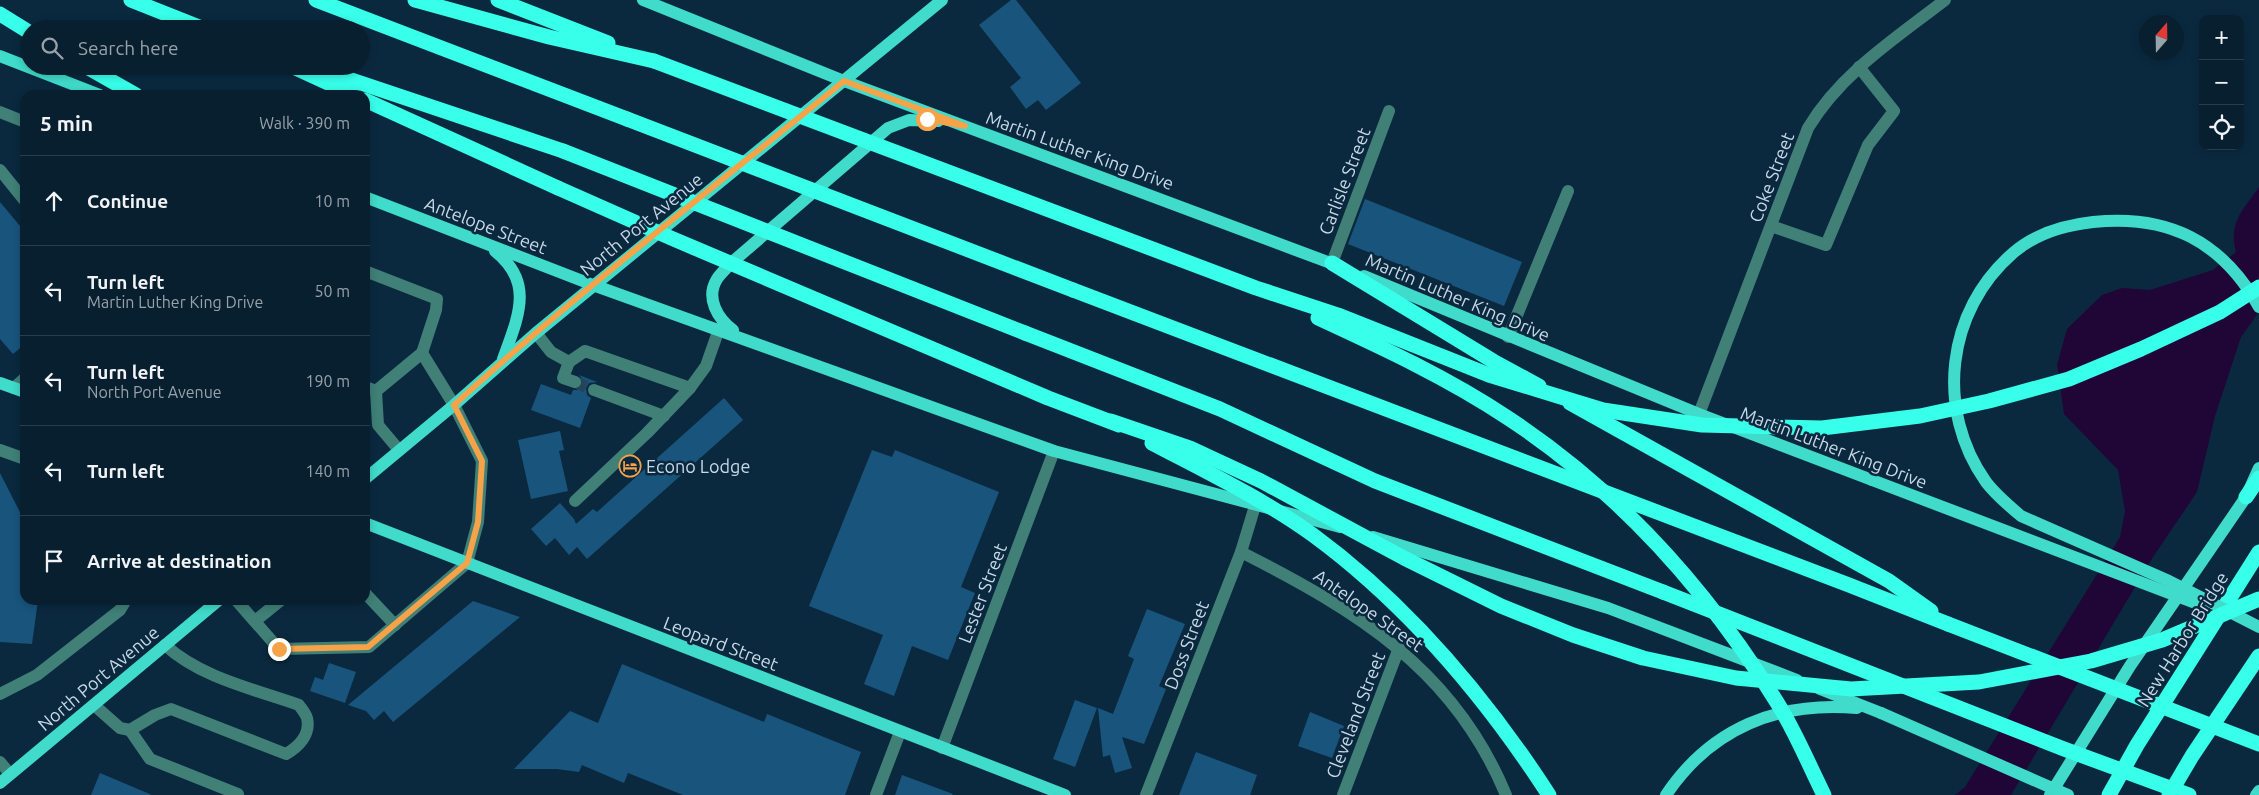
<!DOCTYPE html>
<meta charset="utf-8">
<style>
:root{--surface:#081f2f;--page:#112737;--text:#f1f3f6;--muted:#98a2aa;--line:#293d4b}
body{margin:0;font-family:Ubuntu,sans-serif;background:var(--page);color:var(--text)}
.controls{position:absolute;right:15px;top:15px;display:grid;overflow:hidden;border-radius:10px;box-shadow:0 2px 8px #0003}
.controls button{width:45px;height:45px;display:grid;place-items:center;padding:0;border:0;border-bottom:1px solid var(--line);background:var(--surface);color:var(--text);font:25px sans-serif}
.compass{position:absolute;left:2139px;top:15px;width:45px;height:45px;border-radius:50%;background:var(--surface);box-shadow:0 2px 8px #0003;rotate:20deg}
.stop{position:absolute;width:15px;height:15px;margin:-11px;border:4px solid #f6a248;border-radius:50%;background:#fff}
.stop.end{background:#f6a248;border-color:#fff;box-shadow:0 1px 5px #0008}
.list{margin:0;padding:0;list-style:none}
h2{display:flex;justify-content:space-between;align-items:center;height:65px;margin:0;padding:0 20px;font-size:21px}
h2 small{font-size:16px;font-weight:400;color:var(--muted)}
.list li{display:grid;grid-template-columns:32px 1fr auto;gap:15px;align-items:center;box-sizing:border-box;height:90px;padding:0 20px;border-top:1px solid var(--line)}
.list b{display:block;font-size:19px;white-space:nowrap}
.list p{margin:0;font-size:16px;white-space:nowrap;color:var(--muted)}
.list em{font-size:16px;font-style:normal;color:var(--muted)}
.icon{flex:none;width:28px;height:28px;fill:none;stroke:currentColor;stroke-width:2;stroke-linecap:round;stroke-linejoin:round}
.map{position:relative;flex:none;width:2259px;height:795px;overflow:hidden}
.search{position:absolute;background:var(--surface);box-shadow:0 2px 8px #0003;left:20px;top:20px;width:350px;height:55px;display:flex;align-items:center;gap:12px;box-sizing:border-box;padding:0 18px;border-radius:28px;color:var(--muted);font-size:19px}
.panel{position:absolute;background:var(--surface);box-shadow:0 2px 8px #0003;left:20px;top:90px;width:350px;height:515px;border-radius:15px}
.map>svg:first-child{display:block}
.water{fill:#200537}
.building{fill:#19547d}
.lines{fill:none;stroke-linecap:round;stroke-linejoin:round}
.minor-tunnel{stroke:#264358;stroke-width:12;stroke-dasharray:12 6;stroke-linecap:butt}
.minor{stroke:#408077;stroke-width:12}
.major{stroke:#40dbca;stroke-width:12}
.highway{stroke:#37ffea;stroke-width:15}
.major-bridge{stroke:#40dbca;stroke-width:12}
.highway-bridge{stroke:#37ffea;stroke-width:15}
.route{stroke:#f6a248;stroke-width:6}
.labels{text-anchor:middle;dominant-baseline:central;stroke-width:5;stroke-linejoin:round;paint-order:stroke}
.street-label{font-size:18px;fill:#c7d8e7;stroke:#0a293f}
.poi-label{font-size:18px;fill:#c7d8e7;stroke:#0a293f;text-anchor:start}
</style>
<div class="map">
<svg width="2259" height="795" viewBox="0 0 2259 795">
<rect width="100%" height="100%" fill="#0a293f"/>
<!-- water -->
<path class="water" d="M2259,187V312L2241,337L2215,416L2197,492L2153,557L2011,795H1955L1965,787L2120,537L2125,511L2118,470L2064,414L2057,365L2067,329L2102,295L2122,288L2150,290L2213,270L2236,252C2228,223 2243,210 2259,187Z"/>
<!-- building -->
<g class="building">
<path d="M1011,0H1016L1081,83L1046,110L1038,100L1026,109L1010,87L1021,78L979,25Z"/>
<path d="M1365,199L1522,262L1504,306L1348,244Z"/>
<path d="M0,202L25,232V344L13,354L0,339Z"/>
<path d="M579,375L597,382L589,383L586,388L587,395L591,398L580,428L531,410L541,384L571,395L573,390H577L582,385L583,380Z"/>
<path d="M724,398L743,420L587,559L577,547L569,555L555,538L546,546L531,529L560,503L574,519L576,524L593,509L597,512Z"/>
<path d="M560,431L564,450L559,451L568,491L531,499L518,440Z"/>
<path d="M872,450L892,457L895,450L999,492L961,587L975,593L948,660L912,646L894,696L864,684L883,635L809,606Z"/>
<path d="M0,473L25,522V600H38L32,644L0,642Z"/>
<path d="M473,601L520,617L393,722L384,711L374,720L366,711L348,705Z"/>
<path d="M1147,609L1185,624L1159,686L1166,689L1144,744L1122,737L1132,768L1115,773L1110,755L1103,757L1098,708L1113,714L1134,659L1128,656Z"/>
<path d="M329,663L356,672L345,703L310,691L315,677L323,680Z"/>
<path d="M622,664L764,722L767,714L861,752L845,795H683L628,773L624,783L582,765L579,772L557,769H514L570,711L598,723Z"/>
<path d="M1075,700L1097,708L1075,767L1053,759Z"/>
<path d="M1310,712L1344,726L1332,758L1298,746Z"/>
<path d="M1196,752L1257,775L1250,795H1179Z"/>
<path d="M100,773L152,795H91Z"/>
<path d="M902,775L953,794L952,795H895Z"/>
</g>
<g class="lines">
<!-- minor-tunnel -->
<path class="minor-tunnel" d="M575,382L594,390"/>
<!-- minor -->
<g class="minor">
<path d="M0,112L25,122"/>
<path d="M0,170L25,201"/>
<path d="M1771,226L1826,245L1868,145L1894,111L1859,67"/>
<path d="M1332,263L1389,111"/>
<path d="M536,333L551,352L569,362L585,351L690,388"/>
<path d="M1508,337L1568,191"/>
<path d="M569,362L563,378L575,382"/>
<path d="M365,387L376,391L378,425L399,450"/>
<path d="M14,388L25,378"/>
<path d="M594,390L664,416"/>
<path d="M376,391L422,353"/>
<path d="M1699,414L1808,128C1841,73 1896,38 1945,0"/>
<path d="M0,450L25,459"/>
<path d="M575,501L647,433L690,388L706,366L719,329"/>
<path d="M1241,552C1357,611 1454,669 1506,795"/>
<path d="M365,593L395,625"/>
<path d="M236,600L279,649L369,647L467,563L478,522L482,461L454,405L422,353L436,310L437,299L365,271"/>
<path d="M255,621L281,600"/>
<path d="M0,694L37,675L120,610L126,600"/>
<path d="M94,705L120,728L130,730L155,715L171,709L286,754C298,747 311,735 307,718C306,714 301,708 299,705C254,689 201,678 165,645"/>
<path d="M130,730L150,759L238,794"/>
<path d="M942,748L1054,451"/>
<path d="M0,762L10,774"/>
<path d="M876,795L900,732"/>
<path d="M1146,795L1241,552L1255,506"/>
<path d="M1343,795L1399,648"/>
</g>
<!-- major -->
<g class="major">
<path d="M643,0L844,81L1341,267"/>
<path d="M0,56L100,95"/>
<path d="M365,197L593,285L1054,451L1340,527"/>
<path d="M495,251C535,283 518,317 503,359"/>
<path d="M1364,276L1699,414L1872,480"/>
<path d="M733,330C718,319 705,298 717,279C720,274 726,269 730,264L888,128L909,120L938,121"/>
<path d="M0,383L25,392"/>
<path d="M365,479L454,405L536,333L942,0"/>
<path d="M365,523L1065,795"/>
<path d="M1373,537L1608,608L1797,680"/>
<path d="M1820,689L1881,713"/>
<path d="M0,783L219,600"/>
<path d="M1666,795C1711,728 1778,701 1857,708"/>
<path d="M2050,795L2130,666L2246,497L2259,468"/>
<path d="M2256,795L2259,791"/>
</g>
<!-- highway -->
<g class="highway">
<path d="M131,0L204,29"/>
<path d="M316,0L627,119"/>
<path d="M415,0L549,37L654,61"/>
<path d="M498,0L608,43"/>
<path d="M0,14L29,32"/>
<path d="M85,66L136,95"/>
<path d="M291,66L354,95"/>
<path d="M310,66L563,151"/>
<path d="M365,100L558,188"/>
<path d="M1332,263L1493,361L1539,386"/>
<path d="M1073,290L1849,585L1948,624"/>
<path d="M1025,333L1220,409L1375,481L1663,592"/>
<path d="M1570,403L1889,581L1931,611"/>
<path d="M2246,497L2259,478"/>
<path d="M2109,795L2137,745L2259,552"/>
<path d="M2169,795L2192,756L2259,656"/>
</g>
<!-- major-bridge -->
<g class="major-bridge">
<path d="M2259,307C2222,241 2168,214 2093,222C2065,225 2035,234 2013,253C1946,311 1935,410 1986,482C1996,495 2009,506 2021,516L2169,581L2259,627"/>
<path d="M1872,480L2203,606"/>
<path d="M1881,713L2068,795"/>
</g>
<!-- highway-bridge -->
<g class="highway-bridge">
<path d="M654,61L1256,288L1338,315L1489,375L1603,410L1702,425L1822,428L1920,416L1989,401L2069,379L2141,349L2220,312L2259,287"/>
<path d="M627,119L1073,290"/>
<path d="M563,151L1025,333"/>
<path d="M558,188L671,238L1048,398L1119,425"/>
<path d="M1318,318C1383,348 1448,378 1508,418C1619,491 1709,592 1778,704C1796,733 1809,765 1824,795"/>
<path d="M1111,421L1190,448L1261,481L1404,558L1501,606L1573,635L1643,658L1736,678L1851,689L1979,682L2091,661L2162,640L2259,599"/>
<path d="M1152,443C1207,472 1263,499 1313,535C1407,604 1486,698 1549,795"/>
<path d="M1663,592L2064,749L2189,795"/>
<path d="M1948,624L2259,744"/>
</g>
</g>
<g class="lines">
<!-- route -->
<path class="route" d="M279,649L368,647L467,563L478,522L482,461L454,405C579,291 713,188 844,81L965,126L927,119"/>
</g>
<!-- icons -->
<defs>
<g id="hotel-ring" transform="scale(1.125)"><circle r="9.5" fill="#0a293f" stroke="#f6a248" stroke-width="1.5"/><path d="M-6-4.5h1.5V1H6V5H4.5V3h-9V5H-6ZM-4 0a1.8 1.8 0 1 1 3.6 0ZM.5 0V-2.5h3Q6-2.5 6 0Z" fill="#f6a248"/></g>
</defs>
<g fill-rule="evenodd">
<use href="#hotel-ring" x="630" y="466"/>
</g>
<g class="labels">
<!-- street labels -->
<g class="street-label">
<text transform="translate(1080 150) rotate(20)">Martin Luther King Drive</text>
<text transform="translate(1771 177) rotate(-69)">Coke Street</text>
<text transform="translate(1344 181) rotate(-69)">Carlisle Street</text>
<text transform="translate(641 224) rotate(-39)">North Port Avenue</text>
<text transform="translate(486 225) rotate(21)">Antelope Street</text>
<text transform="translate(1458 297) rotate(23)">Martin Luther King Drive</text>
<text transform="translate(1834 447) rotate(21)">Martin Luther King Drive</text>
<text transform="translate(982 593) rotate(-69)">Lester Street</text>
<text transform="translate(1369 610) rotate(35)">Antelope Street</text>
<text transform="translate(2182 639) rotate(-58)">New Harbor Bridge</text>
<text transform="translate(721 643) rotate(21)">Leopard Street</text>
<text transform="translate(1186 645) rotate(-69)">Doss Street</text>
<text transform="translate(98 678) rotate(-40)">North Port Avenue</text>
<text transform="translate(1355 715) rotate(-69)">Cleveland Street</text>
</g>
<!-- poi labels -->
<g class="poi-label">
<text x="646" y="466">Econo Lodge</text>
</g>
</g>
</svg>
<div class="controls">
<button>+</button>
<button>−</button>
<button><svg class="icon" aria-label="locate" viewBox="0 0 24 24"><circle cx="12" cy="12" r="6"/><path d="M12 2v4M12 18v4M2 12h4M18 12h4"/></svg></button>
</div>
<svg class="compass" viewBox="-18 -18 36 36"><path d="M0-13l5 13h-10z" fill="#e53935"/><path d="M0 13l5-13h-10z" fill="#98a2aa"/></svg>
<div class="stop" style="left:927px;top:119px"></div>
<div class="stop end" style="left:279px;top:649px"></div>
<div class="search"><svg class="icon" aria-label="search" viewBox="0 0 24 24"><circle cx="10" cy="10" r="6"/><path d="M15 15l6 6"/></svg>Search here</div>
<section class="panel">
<h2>5 min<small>Walk · 390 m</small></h2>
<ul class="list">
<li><svg class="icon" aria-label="ahead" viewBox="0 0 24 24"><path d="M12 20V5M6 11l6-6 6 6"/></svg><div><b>Continue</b></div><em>10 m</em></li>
<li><svg class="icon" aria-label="left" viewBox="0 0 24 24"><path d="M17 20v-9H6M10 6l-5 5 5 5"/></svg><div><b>Turn left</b><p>Martin Luther King Drive</p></div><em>50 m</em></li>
<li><svg class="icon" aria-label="left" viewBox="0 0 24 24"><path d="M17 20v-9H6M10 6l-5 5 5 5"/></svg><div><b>Turn left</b><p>North Port Avenue</p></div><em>190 m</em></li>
<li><svg class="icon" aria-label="left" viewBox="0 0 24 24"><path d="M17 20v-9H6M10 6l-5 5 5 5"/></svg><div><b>Turn left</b></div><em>140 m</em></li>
<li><svg class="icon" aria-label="arrive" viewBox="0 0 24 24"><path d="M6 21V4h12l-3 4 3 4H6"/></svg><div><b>Arrive at destination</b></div></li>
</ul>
</section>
</div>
